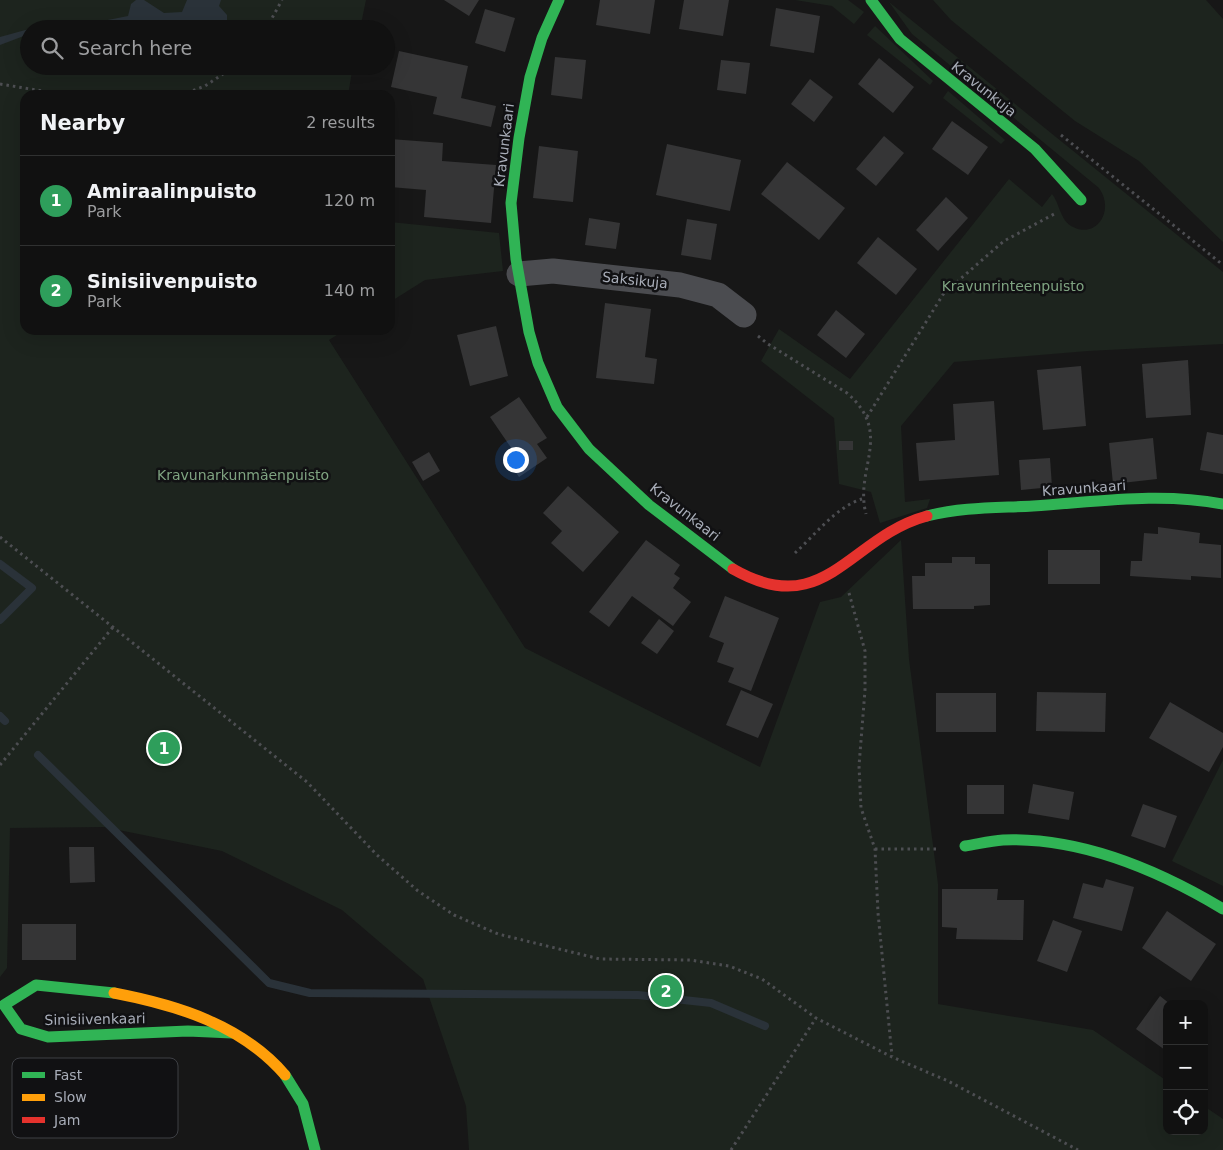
<!DOCTYPE html>
<meta charset="utf-8">
<style>
:root{--surface:#111;--page:#1e1f1f;--text:#f1f3f6;--muted:#9c9d9f;--line:#303131;--accent:#757880}
body{margin:0;font-family:"DejaVu Sans",sans-serif;background:var(--page);color:var(--text)}
.controls{position:absolute;right:15px;bottom:15px;display:grid;overflow:hidden;border-radius:10px;box-shadow:0 5px 20px #0002}
.controls button{width:45px;height:45px;display:grid;place-items:center;padding:0;border:0;border-bottom:1px solid var(--line);background:var(--surface);color:var(--text);font:25px sans-serif}
.you{position:absolute;left:515px;top:459px;width:18px;height:18px;margin:-12px;border:4px solid #fff;border-radius:50%;background:#1a73e8;box-shadow:0 0 0 8px #1a73e833}
.badge{display:grid;place-items:center;width:32px;height:32px;border-radius:50%;background:var(--accent);color:#fff;font-size:16px;font-weight:700}
.pin{position:absolute;translate:-50% -50%;border:2px solid #fff;box-shadow:0 1px 5px #0006}
.list{margin:0;padding:0;list-style:none}
h2{display:flex;justify-content:space-between;align-items:center;height:65px;margin:0;padding:0 20px;font-size:21px}
h2 small{font-size:16px;font-weight:400;color:var(--muted)}
.list li{display:grid;grid-template-columns:32px 1fr auto;gap:15px;align-items:center;box-sizing:border-box;height:90px;padding:0 20px;border-top:1px solid var(--line)}
.list b{display:block;font-size:19px;white-space:nowrap}
.list p{margin:0;font-size:16px;white-space:nowrap;color:var(--muted)}
.list em{font-size:16px;font-style:normal;color:var(--muted)}
.icon{flex:none;width:28px;height:28px;fill:none;stroke:currentColor;stroke-width:2;stroke-linecap:round;stroke-linejoin:round}
.map{position:relative;flex:none;width:1223px;height:1150px;overflow:hidden}
.search{position:absolute;background:var(--surface);box-shadow:0 5px 20px #0002;left:20px;top:20px;width:375px;height:55px;display:flex;align-items:center;gap:12px;box-sizing:border-box;padding:0 18px;border-radius:28px;color:var(--muted);font-size:19px}
.panel{position:absolute;background:var(--surface);box-shadow:0 5px 20px #0002;left:20px;top:90px;width:375px;height:245px;border-radius:15px}
.map>svg:first-child{display:block}
.green{fill:#1d241e}
.water{fill:#2a3239}
.lines{fill:none;stroke-linecap:round;stroke-linejoin:round}
.stream{stroke:#2a3239;stroke-width:8}
.building{fill:#353536}
.path{stroke:#4d4e52;stroke-width:3;stroke-dasharray:2.5 4;stroke-linecap:butt}
.street{stroke:#4b4c50;stroke-width:25}
.fast{stroke:#30b455;stroke-width:11}
.slow{stroke:#ff9f0a;stroke-width:11}
.jam{stroke:#e5322d;stroke-width:11}
.labels{text-anchor:middle;dominant-baseline:central;stroke-width:5;stroke-linejoin:round;paint-order:stroke}
.street-label{font-size:14px;fill:#a8adb8;stroke:#111113}
.park-label{font-size:14px;fill:#7fa381;stroke:#111113}
.key{fill:#111113;stroke:#3e4045;stroke-width:1}
.key-label{font-size:14px;fill:#a8adb8}
</style>
<div class="map">
<svg width="1223" height="1150" viewBox="0 0 1223 1150">
<rect width="100%" height="100%" fill="#171717"/>
<!-- green -->
<g class="green">
<path d="M0,0H366L360,29H29V66H353L348,95H25V330H345L329,340L525,648L760,767L820,602L841,597L901,540L909,659L938,884V1004L1093,1030L1167,1081V1131H1204V1106L1223,1119V1150H469L466,1106L423,979L342,910L222,851L104,827L10,828L7,968L0,977Z"/>
<path d="M795,0H848L864,12L854,24L832,6Z"/>
<path d="M933,0H1206L1223,19V242L1139,161L1075,121L951,20Z"/>
<path d="M889,2L1223,272V344L1088,351L954,362L901,426L905,502L930,499L927,508L880,523L871,492L839,484L834,418L761,361L779,329L850,379L1009,179L1042,207L1052,194C1060,204 1060,221 1073,227C1097,239 1115,210 1099,188L912,34Z"/>
<path d="M875,26L933,81L930,85L867,35Z"/>
<path d="M948,91L1005,140L1001,144L943,98Z"/>
<path d="M390,222L499,233L503,271L425,280L390,302Z"/>
<path d="M1223,760V886L1172,861Z"/>
</g>
<!-- water -->
<g class="water">
<path d="M136,0H144L164,13L182,12L187,0H221L219,6L227,15V23L220,29H135L132,22L94,29H62L128,16L131,4Z"/>
<path d="M29,29V34L0,45V37Z"/>
</g>
<g class="lines">
<!-- stream -->
<g class="stream">
<path d="M0,564L32,588L0,620"/>
<path d="M0,716L5,721"/>
<path d="M38,755L269,983L310,993L638,995L711,1003L765,1026"/>
</g>
</g>
<!-- building -->
<g class="building">
<path d="M444,0H479L469,16Z"/>
<path d="M600,0H655L650,34L596,25Z"/>
<path d="M684,0H729L723,36L679,29Z"/>
<path d="M776,8L820,16L814,53L770,46Z"/>
<path d="M485,9L515,18L505,52L475,43Z"/>
<path d="M399,51L468,66L461,98L496,106L491,127L433,114L437,97L391,87Z"/>
<path d="M555,57L586,60L582,99L551,95Z"/>
<path d="M879,58L914,87L893,113L858,84Z"/>
<path d="M721,60L750,63L746,94L717,90Z"/>
<path d="M810,79L833,97L814,122L791,104Z"/>
<path d="M952,121L988,147L968,175L932,149Z"/>
<path d="M884,136L904,153L876,186L856,169Z"/>
<path d="M390,139L443,143L442,161L496,165L491,223L424,217L426,190L390,187Z"/>
<path d="M667,144L741,160L730,211L656,195Z"/>
<path d="M539,146L578,151L573,202L533,198Z"/>
<path d="M787,162L845,208L819,240L761,194Z"/>
<path d="M946,197L968,218L938,251L916,230Z"/>
<path d="M589,218L620,223L616,249L585,245Z"/>
<path d="M687,219L717,224L711,260L681,255Z"/>
<path d="M878,237L917,269L896,295L857,263Z"/>
<path d="M605,303L651,309L645,357L657,359L654,384L596,378Z"/>
<path d="M836,310L865,334L846,358L817,335Z"/>
<path d="M496,326L508,376L470,386L457,335Z"/>
<path d="M1188,360L1191,415L1146,418L1142,364Z"/>
<path d="M1081,366L1086,426L1043,430L1037,370Z"/>
<path d="M519,397L547,438L537,444L547,458L519,477L508,461L516,455L490,417Z"/>
<path d="M994,401L999,475L919,481L916,443L955,440L953,404Z"/>
<path d="M1207,432L1223,435V474L1200,470Z"/>
<path d="M1153,438L1157,479L1113,484L1109,443Z"/>
<rect x="839" y="441" width="14" height="9"/>
<path d="M429,452L440,471L423,481L412,462Z"/>
<path d="M1050,458L1052,487L1021,490L1019,460Z"/>
<path d="M568,486L619,532L583,572L551,543L562,531L543,513Z"/>
<path d="M1158,527L1200,533L1199,543L1221,545V578L1191,576V580L1130,576L1131,561H1142L1144,533L1158,534Z"/>
<path d="M646,540L680,565L674,574L680,578L673,588L691,602L673,626L632,596L609,627L589,612Z"/>
<rect x="1048" y="550" width="52" height="34"/>
<path d="M952,557H975V564H990V605L974,606V609H913L912,576H925V563H952Z"/>
<path d="M725,596L779,618L751,691L728,682L734,668L717,662L724,643L709,637Z"/>
<path d="M659,619L674,631L657,654L641,643Z"/>
<path d="M741,690L773,704L758,738L726,725Z"/>
<path d="M1037,692L1106,693L1105,732L1036,731Z"/>
<rect x="936" y="693" width="60" height="39"/>
<path d="M1170,702L1223,733V747L1209,772L1149,738Z"/>
<path d="M1033,784L1074,792L1069,820L1028,813Z"/>
<rect x="967" y="785" width="37" height="29"/>
<path d="M1143,804L1177,816L1165,848L1131,836Z"/>
<path d="M69,847H94L95,882L70,883Z"/>
<path d="M1106,879L1134,887L1122,931L1073,918L1083,883L1103,888Z"/>
<path d="M942,889H998L997,900H1024L1023,940L956,939L957,928L942,927Z"/>
<path d="M1167,911L1216,944L1191,981L1142,948Z"/>
<path d="M1053,920L1082,931L1067,972L1037,961Z"/>
<rect x="22" y="924" width="54" height="36"/>
<path d="M1160,996L1170,1004H1167L1165,1050L1136,1029Z"/>
</g>
<g class="lines">
<!-- path -->
<g class="path">
<path d="M266,29L282,0"/>
<path d="M0,84L67,95"/>
<path d="M181,95L205,86L235,66"/>
<path d="M1061,135L1223,265"/>
<path d="M758,336L768,344L847,393C894,434 854,468 866,514"/>
<path d="M867,417L944,293L1004,241L1056,213"/>
<path d="M0,537L307,782L377,855L418,891L454,915L498,934L600,959L690,960L729,966L762,979L816,1018L892,1057L948,1081L1078,1150"/>
<path d="M795,553C815,535 836,507 862,499"/>
<path d="M849,593L865,651V690L859,766L861,808L875,849L878,913L892,1056"/>
<path d="M0,765L113,627"/>
<path d="M875,849H939"/>
<path d="M731,1150L816,1018"/>
</g>
<!-- street -->
<path class="street" d="M519,274L553,271L680,285L718,295L744,315"/>
<!-- fast -->
<g class="fast">
<path d="M559,0L542,38L530,77L519,138L511,203L516,259L529,332L538,363L557,407L589,449L649,505L733,569"/>
<path d="M871,0L900,39L1035,149L1081,200"/>
<path d="M927,516C962,507 998,508 1033,506C1097,502 1159,492 1223,504"/>
<path d="M965,846C978,844 990,841 1003,840C1081,837 1158,870 1223,909"/>
<path d="M114,993L36,985L4,1005L21,1029L48,1037L188,1031L232,1033"/>
<path d="M285,1075L303,1104L315,1150"/>
</g>
<!-- slow -->
<path class="slow" d="M114,993C177,1005 242,1025 285,1075"/>
<!-- jam -->
<path class="jam" d="M733,569C825,622 849,537 927,516"/>
</g>
<g class="labels">
<!-- street labels -->
<g class="street-label">
<text transform="translate(984 89) rotate(39)">Kravunkuja</text>
<text transform="translate(504 145) rotate(-83)">Kravunkaari</text>
<text transform="translate(635 280) rotate(6)">Saksikuja</text>
<text transform="translate(1084 488) rotate(-4)">Kravunkaari</text>
<text transform="translate(685 512) rotate(38)">Kravunkaari</text>
<text transform="translate(95 1019) rotate(-1)">Sinisiivenkaari</text>
</g>
<!-- park labels -->
<g class="park-label">
<text x="1013" y="286">Kravunrinteenpuisto</text>
<text x="243" y="475">Kravunarkunmäenpuisto</text>
</g>
</g>
<!-- legend -->
<rect x="12" y="1058" width="166" height="80" rx="8" class="key"/>
<rect x="22" y="1072" width="23" height="6" fill="#30b455"/>
<rect x="22" y="1094" width="23" height="7" fill="#ff9f0a"/>
<rect x="22" y="1117" width="23" height="6" fill="#e5322d"/>
<g class="key-label">
<text x="54" y="1080">Fast</text>
<text x="54" y="1102">Slow</text>
<text x="54" y="1125">Jam</text>
</g>
</svg>
<div class="controls">
<button>+</button>
<button>−</button>
<button><svg class="icon" aria-label="locate" viewBox="0 0 24 24"><circle cx="12" cy="12" r="6"/><path d="M12 2v4M12 18v4M2 12h4M18 12h4"/></svg></button>
</div>
<div class="you"></div>
<div class="pin badge" style="left:164px;top:748px;background:#2e9e5b">1</div>
<div class="pin badge" style="left:666px;top:991px;background:#2e9e5b">2</div>
<div class="search"><svg class="icon" aria-label="search" viewBox="0 0 24 24"><circle cx="10" cy="10" r="6"/><path d="M15 15l6 6"/></svg>Search here</div>
<section class="panel">
<h2>Nearby<small>2 results</small></h2>
<ul class="list">
<li><span class="badge" style="background:#2e9e5b">1</span><div><b>Amiraalinpuisto</b><p>Park</p></div><em>120 m</em></li>
<li><span class="badge" style="background:#2e9e5b">2</span><div><b>Sinisiivenpuisto</b><p>Park</p></div><em>140 m</em></li>
</ul>
</section>
</div>
